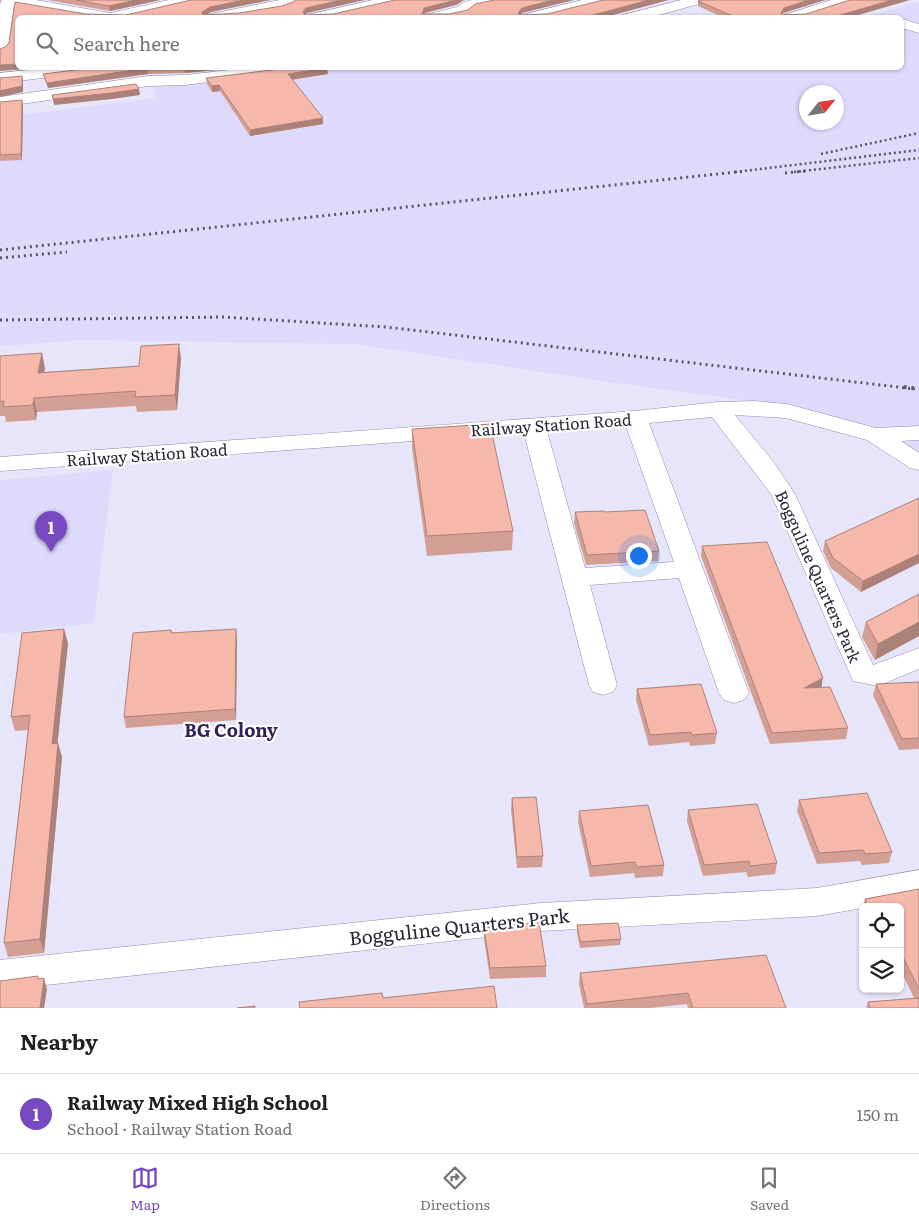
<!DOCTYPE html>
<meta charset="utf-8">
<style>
:root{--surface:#fff;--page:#f2f2f2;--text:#202124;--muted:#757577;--line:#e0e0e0;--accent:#7848c0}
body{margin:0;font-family:Literata,serif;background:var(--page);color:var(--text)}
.controls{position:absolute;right:15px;bottom:15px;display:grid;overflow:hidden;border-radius:8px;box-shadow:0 1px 4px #0004}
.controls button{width:45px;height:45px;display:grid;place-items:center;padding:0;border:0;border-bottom:1px solid var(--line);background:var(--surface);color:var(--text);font:25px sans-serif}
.compass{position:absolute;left:799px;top:85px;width:45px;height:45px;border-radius:50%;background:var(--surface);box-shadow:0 1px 4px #0004;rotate:60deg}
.you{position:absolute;left:638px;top:555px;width:18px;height:18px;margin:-12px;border:4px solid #fff;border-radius:50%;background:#1a73e8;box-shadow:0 0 0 8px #1a73e833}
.badge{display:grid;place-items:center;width:32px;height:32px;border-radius:50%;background:var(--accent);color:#fff;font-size:16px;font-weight:700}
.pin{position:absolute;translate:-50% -41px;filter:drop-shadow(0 1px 2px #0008)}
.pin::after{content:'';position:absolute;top:26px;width:18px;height:15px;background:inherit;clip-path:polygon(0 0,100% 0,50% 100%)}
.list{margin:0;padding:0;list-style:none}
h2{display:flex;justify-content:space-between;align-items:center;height:65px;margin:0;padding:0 20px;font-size:21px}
h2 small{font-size:16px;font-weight:400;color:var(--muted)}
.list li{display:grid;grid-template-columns:32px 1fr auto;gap:15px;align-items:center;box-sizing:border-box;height:80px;padding:0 20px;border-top:1px solid var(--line)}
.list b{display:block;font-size:19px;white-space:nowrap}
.list p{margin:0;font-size:16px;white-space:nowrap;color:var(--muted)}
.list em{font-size:16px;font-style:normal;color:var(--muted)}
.icon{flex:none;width:28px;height:28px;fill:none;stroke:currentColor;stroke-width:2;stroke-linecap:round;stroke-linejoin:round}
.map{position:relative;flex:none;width:919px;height:1008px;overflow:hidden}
.search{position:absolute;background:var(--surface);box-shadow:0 1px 4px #0004;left:15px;right:15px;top:15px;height:55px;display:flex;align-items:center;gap:12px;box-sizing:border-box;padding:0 18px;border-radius:8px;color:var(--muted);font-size:19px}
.sheet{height:145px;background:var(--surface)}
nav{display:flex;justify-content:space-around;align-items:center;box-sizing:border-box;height:70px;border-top:1px solid var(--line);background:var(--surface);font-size:14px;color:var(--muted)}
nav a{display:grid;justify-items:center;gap:2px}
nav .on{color:var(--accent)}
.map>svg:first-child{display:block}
.built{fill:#dddafc;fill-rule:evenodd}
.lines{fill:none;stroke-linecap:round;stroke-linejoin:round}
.minor-casing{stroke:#8f8bab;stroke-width:1}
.minor{fill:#fff;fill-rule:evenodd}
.rail-far2{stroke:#585666;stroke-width:2.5;stroke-dasharray:2 3;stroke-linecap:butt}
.rail-far1{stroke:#585666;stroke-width:3;stroke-dasharray:2 4;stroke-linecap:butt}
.rail{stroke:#585666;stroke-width:4;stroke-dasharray:2.5 5;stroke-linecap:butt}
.wall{fill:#d39e93}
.shaded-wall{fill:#ac8178}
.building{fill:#f5b8ab;stroke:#ac8178}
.labels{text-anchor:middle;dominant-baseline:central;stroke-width:4.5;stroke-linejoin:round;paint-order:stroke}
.street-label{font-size:16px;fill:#2b2937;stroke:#fff}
.neighbourhood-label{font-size:18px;font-weight:bold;fill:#351f58;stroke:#fff}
.near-street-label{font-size:19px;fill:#2b2937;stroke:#fff}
</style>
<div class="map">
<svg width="919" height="1008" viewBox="0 0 919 1008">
<rect width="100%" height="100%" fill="#e7e5fa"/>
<!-- built -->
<g class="built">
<path d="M919,2V461L795,407L610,382L356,344L82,340L0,346V118L155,98L152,85L280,68H902V18L865,17ZM806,92H836V122H806Z"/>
<path d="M113,470L94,623L0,634V480Z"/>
</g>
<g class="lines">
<!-- minor casing -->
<g class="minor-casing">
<g id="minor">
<path d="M2,0H36L110,13L169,0H195L193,3L127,18H87L14,5L8,48L5,51L0,53V4Z"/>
<path d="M280,0H299C287,16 224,18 204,18L211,14Z"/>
<path d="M373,0H399L397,3L333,18H305L307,15Z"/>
<path d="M497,0L495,3L474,8L467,13L449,18H423L425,15L457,7L464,2L472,0Z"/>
<path d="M582,0H606L604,3L546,18H520L522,15Z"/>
<path d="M681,0H705L703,3L647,18H621L623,15Z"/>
<path d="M831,0H852L850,3L805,18H782L784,15Z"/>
<path d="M902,19L919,24V33L902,28Z"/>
<path d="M49,68H93L90,71L85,73L0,83V73Z"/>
<path d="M247,68H288L285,71L280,73L185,85L148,86L0,107V97L148,76L185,75Z"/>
<path d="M755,401L787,404L876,428L919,426V440L901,441L919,453V470L910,468L867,440L786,418L735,415L775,464L795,494L873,665L919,648V669L878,686L853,681L771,494L712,417L649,423L749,693L744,700L734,703L724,700L719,693L679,578L590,585L617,685L613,692L603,695L593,692L589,685L524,433L0,471V457L635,411L718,402ZM626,426L674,562L585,568L547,431Z"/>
<path d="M919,870V898L817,916L541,931L0,990V960L541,903L817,888Z"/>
</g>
</g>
<!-- minor -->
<use href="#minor" class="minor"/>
<!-- rail-far2 -->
<g class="rail-far2">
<path d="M821,154L919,133"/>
<path d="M735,172L919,150"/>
<path d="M794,172L919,158"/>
</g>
<!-- rail-far1 -->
<g class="rail-far1">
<path d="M785,173L806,171"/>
<path d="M0,250L746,171"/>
<path d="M0,258L67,252"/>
<path d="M0,320L223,317L386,327L915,389"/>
</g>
<!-- rail -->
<path class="rail" d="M904,387L919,389"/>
</g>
<!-- wall -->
<g class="wall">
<path d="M47,0H160L110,11Z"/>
<path d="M701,0H825L783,13V14L848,18H724L698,6V1Z"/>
<path d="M87,68H235L185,73L148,74L48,88L45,80L43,74L84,69Z"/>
<path d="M280,69L328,74L292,80L323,124L250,136L220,91L212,92L207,84L206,78Z"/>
<path d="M0,102L23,106L22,160L0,161Z"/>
<path d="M0,356L45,368L44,372L139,366L181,358L177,410L137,412L136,406L37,412L36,420L6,422L5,416H0Z"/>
<path d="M412,429L513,531L512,550L427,556L412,448Z"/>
<path d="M919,498L861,592L831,568L823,551L825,541Z"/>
<path d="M575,512H605L659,551L658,561L586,565L574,523Z"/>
<path d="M702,546L821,687L848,728L846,739L770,744L701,556Z"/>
<path d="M919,594L875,660L862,637L866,622Z"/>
<path d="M171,630L172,633L237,639L236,720L126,728L124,717Z"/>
<path d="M68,643L57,743L62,757L44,953L8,957L4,943L28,730L15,731L11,717Z"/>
<path d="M919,682V749L899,750L873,695L876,684Z"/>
<path d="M637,689L717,733L715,744L690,746L689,742L649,746L636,700Z"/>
<path d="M512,798L543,856L542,867L517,868L511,809Z"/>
<path d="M799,800L892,852L889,863L862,865L860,861L817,864L797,811Z"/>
<path d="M688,810L777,863L775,874L748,877L746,872L703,876L687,821Z"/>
<path d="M579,811L664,865L663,876L635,878L634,873L590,877L578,822Z"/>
<path d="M919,889V1008H866L868,1002L914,998L900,969V907H863V912L862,910L865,899Z"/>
<path d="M577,925L621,939L620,945L580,948L577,931Z"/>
<path d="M484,928L546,966V977L490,979L484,939Z"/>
<path d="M580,973L786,1008H688L687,1004L650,1008H584L579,984Z"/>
</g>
<!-- shaded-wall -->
<g class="shaded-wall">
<path d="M136,0H160L110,11L109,6Z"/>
<path d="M244,0H271L211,12L202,18V12L210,7Z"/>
<path d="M341,0H365L307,13L303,17V12L306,8Z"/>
<path d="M456,0H464L456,5L425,13L423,18L422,14L424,8Z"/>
<path d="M553,0H574L522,13L519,18L518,13L522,8Z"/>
<path d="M649,0H669L602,18H582Z"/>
<path d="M809,0H825L783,13L781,18V13L784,8Z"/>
<path d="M892,0H910L848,18H830Z"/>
<path d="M18,64V68H24V69L0,71V65Z"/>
<path d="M147,68L148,74L48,88L47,83Z"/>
<path d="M184,68H235L185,73Z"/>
<path d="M327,68L328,74L288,80V74Z"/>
<path d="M22,76L23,82V92L0,97V91Z"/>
<path d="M219,85L220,91L212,92V86Z"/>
<path d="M139,89L140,95L112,99L54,105L53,99Z"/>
<path d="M22,100L23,106L22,160L21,154Z"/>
<path d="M323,118V124L250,136V130Z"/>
<path d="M179,344L181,358L177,410L175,395Z"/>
<path d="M42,353L45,368L41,387L38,373Z"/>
<path d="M34,398L37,412L36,420L33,405Z"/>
<path d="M919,554V563L861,592L863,581Z"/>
<path d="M919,622V636L875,660L878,644Z"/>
<path d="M64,629L68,643L56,758L52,744Z"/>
<path d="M236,629L237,639L236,720L235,709Z"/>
<path d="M823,678L821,689L804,688Z"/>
<path d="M58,743L62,757L44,953L40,939Z"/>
<path d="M44,978L47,989L44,1008H40Z"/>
</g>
<!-- building -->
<g class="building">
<path d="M76,0H136L109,6Z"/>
<path d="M191,0H244L210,7L202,12L203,15L239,13L282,6L293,2L295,0H341L306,8L303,12L305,15L333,14L395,0H456L424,8L422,14H449L468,10L475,4L494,0H553L522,8L518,13L520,15L547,14L603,0H649L582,18H18V64L0,65V49L5,47L9,43L15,2L86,14L126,15Z"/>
<path d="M701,0H809L784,8L781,13L783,15L806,14L850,0H892L830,18H737L698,1Z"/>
<path d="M87,68H184H147L47,83L43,74L84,69Z"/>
<path d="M284,68H327L288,74L323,118L250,130L219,85L212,86L206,78L280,69Z"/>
<path d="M22,76V86L0,91V78Z"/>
<path d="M136,84L139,89L111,93L53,99L52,95Z"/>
<path d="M22,100L21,154L0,155V102Z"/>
<path d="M179,344L175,395L135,397L136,391L34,398L33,405L3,407L4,401H0V356L42,353L38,373L139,366L141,346Z"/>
<path d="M490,424L513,531L427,536L412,429Z"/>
<path d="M919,498V554L863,581L833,558L825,541Z"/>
<path d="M645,510L659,551L587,555L575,512L604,511L605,512Z"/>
<path d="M767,542L823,678L804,688L830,687L848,728L772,733L702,546Z"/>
<path d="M919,594V622L878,644L866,622Z"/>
<path d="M64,629L52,744L58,743L40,939L4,943L30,715L11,717L22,633Z"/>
<path d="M236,629L235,709L124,717L133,633L171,630V633Z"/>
<path d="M919,682V738L902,739L876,684Z"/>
<path d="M701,684L717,733L692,735L691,732L650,735L637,689Z"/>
<path d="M867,793L892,852L865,854L863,850L819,853L799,800Z"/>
<path d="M536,797L543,856L517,857L512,798Z"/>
<path d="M757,804L777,863L750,866L749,861L704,865L688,810Z"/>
<path d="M648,805L664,865L637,867L635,862L591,866L579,811Z"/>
<path d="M919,889V989L900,951V907H868L865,899Z"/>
<path d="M539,922L546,966L490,968L484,928Z"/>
<path d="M618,923L621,939L580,942L577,925Z"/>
<path d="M766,955L786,1008H693L688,993L587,1004L580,973Z"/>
<path d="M38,976V979L44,978L40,1008H0V981Z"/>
<path d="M494,986L497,1008H300L299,1002L382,993L383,998Z"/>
<path d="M919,998V1008H870L868,1002Z"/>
<path d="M255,1006V1008H237Z"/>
</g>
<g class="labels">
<!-- street labels -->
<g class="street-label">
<text transform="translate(551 424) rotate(-4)">Railway Station Road</text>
<text transform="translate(147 454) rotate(-4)">Railway Station Road</text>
<text transform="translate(819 576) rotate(66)">Bogguline Quarters Park</text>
</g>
<!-- neighbourhood labels -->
<g class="neighbourhood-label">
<text x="231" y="729">BG Colony</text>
</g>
<!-- near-street labels -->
<g class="near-street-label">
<text transform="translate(459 926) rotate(-6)">Bogguline Quarters Park</text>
</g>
</g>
</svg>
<div class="controls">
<button><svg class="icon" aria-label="locate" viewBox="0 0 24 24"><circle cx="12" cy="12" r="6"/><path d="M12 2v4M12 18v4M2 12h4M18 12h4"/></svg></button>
<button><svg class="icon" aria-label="layers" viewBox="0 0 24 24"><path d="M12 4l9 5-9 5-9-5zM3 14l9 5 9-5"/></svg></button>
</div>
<svg class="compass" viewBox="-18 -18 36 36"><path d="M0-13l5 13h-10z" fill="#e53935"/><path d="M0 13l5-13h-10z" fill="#757577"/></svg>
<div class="you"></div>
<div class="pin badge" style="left:51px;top:552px">1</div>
<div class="search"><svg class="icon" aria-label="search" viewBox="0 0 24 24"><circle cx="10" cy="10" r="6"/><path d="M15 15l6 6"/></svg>Search here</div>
</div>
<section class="sheet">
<h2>Nearby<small></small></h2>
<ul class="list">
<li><span class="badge">1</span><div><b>Railway Mixed High School</b><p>School · Railway Station Road</p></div><em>150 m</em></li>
</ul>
</section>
<nav>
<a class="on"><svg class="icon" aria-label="map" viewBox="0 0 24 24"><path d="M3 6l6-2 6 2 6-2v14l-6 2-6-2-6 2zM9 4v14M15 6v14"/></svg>Map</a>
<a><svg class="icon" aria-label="directions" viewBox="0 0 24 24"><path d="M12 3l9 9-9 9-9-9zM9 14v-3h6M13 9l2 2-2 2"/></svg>Directions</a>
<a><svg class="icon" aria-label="saved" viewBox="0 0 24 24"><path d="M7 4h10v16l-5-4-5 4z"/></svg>Saved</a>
</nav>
